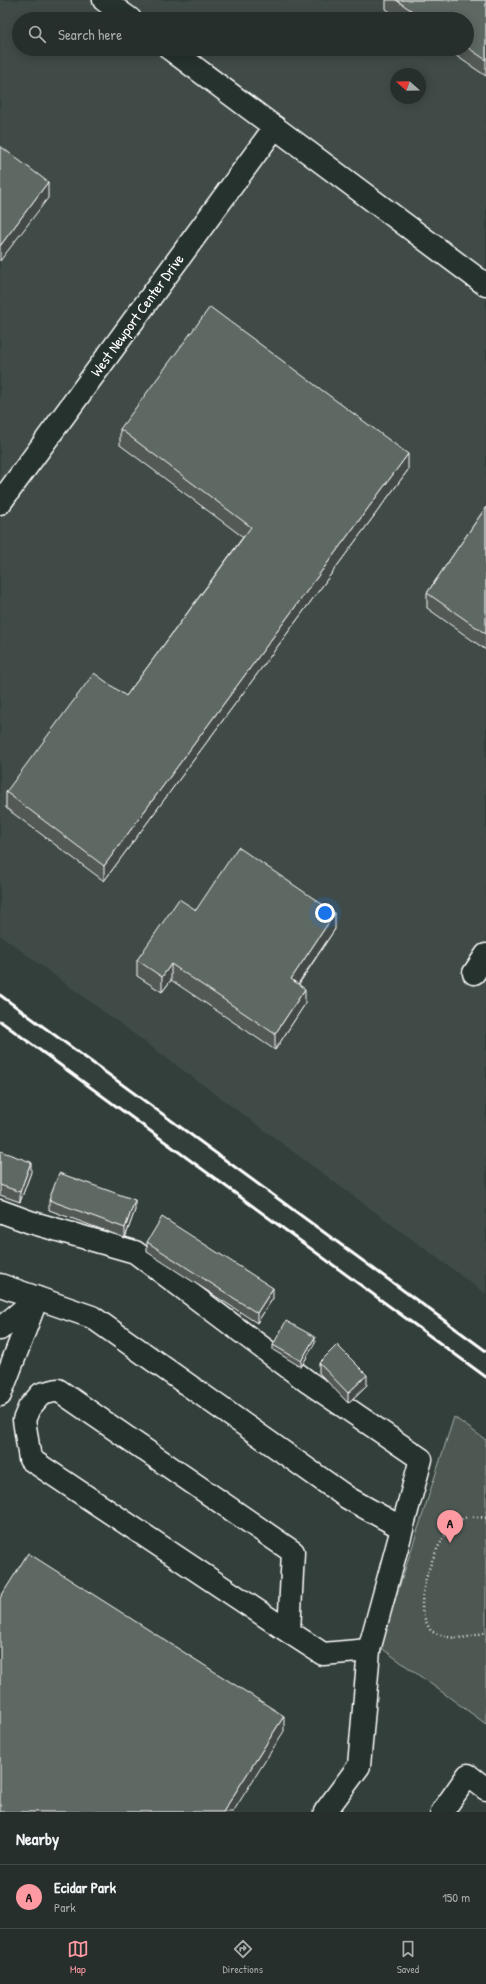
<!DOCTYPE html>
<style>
:root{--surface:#262f2c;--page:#323b38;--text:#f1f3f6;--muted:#a4a9a9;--line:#424a48;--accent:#ff9aa2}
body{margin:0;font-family:"Patrick Hand",sans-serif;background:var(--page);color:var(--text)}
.compass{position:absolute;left:390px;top:68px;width:36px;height:36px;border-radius:50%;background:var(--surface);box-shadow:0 2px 10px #0003;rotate:290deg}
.you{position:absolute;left:325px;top:913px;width:14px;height:14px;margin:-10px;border:3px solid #fff;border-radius:50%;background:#1a73e8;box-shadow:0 0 0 6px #1a73e833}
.badge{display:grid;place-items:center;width:26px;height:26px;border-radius:50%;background:var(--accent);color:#111;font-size:13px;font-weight:700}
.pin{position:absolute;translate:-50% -33px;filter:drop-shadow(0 1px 2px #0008)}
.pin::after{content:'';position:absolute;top:21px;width:14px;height:12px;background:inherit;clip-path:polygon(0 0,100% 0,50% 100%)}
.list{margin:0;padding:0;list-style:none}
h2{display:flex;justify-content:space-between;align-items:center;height:52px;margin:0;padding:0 16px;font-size:17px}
h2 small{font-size:13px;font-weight:400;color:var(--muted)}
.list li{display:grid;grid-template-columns:26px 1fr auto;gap:12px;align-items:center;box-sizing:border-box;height:64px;padding:0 16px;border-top:1px solid var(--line)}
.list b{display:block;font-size:15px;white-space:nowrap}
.list p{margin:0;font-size:13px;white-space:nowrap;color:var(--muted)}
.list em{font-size:13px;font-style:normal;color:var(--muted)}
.icon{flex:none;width:22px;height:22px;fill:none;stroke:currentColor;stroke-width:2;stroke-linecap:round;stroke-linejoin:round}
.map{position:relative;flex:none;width:486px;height:1812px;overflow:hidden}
.search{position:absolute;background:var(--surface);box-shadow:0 2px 10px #0003;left:12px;right:12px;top:12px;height:44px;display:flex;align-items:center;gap:10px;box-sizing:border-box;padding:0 14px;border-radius:22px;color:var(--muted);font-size:15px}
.sheet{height:116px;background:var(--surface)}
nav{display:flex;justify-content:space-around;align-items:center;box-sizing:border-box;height:56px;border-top:1px solid var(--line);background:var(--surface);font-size:11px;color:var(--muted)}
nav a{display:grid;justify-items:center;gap:2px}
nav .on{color:var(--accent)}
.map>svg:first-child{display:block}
.built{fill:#404c47;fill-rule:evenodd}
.green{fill:#4d5853;stroke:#a6aca9}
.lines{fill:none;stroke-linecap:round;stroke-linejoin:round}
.minor-casing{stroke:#fff;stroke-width:25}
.path{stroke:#fff;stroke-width:2.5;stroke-dasharray:1 3;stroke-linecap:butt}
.minor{stroke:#26332d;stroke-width:22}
.rail{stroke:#fff;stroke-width:3}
.wall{fill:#525a56;stroke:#fff}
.shaded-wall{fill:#424a46;stroke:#fff}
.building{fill:#5f6964;stroke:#fff}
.labels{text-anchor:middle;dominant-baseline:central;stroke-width:3;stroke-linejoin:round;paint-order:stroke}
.street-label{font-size:15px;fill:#fff;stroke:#26332d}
</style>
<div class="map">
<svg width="486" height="1812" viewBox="0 0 486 1812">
<rect width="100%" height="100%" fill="#333f3a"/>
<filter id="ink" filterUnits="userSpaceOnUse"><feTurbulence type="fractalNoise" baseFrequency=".025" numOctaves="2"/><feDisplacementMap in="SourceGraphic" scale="8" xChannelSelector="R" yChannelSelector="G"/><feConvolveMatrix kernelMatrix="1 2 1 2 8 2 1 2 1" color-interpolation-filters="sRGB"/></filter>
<g filter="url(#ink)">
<!-- built -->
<path class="built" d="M0,0H486V1294L0,935ZM19,19H467V49H19ZM396,74H420V98H396Z"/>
<!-- green -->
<path class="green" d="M454,1417L486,1440V1724L380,1647Z"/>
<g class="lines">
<!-- minor casing -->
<g class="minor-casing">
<g id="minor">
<path d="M104,0L130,19"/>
<path d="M170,49L486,285"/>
<path d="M0,503L275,127"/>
<path d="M474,973L486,955"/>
<path d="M0,1211L30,1222L135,1252L308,1382L421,1459L369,1650L359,1766L325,1812"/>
<path d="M0,1285L92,1317L348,1498L402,1528"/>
<path d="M0,1329L36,1299"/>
<path d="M0,1395L37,1298"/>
<path d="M289,1632L293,1552L58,1390L41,1394L29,1408L24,1420L30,1459L289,1632L323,1654L369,1650"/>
<path d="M442,1812L468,1775L486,1789"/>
</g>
</g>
<!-- path -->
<path class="path" d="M486,1518C480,1517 470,1516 465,1518C440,1525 417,1591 423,1614C425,1620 428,1626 431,1631C452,1641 464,1639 486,1632"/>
<!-- minor -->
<use href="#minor" class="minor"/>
<!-- rail -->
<g class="rail">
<path d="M0,995L486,1351"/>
<path d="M0,1021L486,1377"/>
</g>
</g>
<!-- wall -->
<g class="wall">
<path d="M386,0H486V76L446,49H467V19H401L386,9Z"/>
<path d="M120,429L408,470L104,881L6,808V792L126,696L243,537L120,445Z"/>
<path d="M486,507V650L427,608V593Z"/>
<path d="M196,910L335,929L299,984L305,1004L275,1050L171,980L162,992L137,976V960Z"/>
<path d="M0,1151L31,1172L20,1202L0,1195Z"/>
<path d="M49,1200L135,1210L125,1238L49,1210Z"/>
<path d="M147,1242L273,1298L257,1323L147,1252Z"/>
<path d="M315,1343L301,1367L273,1350V1345Z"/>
<path d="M319,1363L367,1385L348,1403L319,1373Z"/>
</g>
<!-- shaded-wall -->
<g class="shaded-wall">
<path d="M48,182V198L0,261V246Z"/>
<path d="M408,454V470L104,881V866Z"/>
<path d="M335,913V929L291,994V979Z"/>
<path d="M171,964V980L162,992V977Z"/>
<path d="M305,989V1004L275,1050V1034Z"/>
<path d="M31,1162V1172L20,1202V1192Z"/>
<path d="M135,1200V1210L125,1238V1228Z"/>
<path d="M273,1288V1298L257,1323V1313Z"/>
<path d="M315,1337V1343L301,1367V1361Z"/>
<path d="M367,1375V1385L348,1403V1393Z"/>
<path d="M284,1716V1731L233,1812H223Z"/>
</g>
<!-- building -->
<g class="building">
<path d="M396,0H486V60L467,47V19H424Z"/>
<path d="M0,146L48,182L0,246Z"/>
<path d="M210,307L408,454L104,866L6,792L94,673L126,696L251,527L120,429Z"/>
<path d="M486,507V634L427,593Z"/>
<path d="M238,847L335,913L291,979L305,989L275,1034L171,964L162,977L137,960L179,899L196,910Z"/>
<path d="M0,1151L31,1162L20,1192L0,1185Z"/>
<path d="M59,1173L135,1200L125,1228L49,1200Z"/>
<path d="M162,1217L273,1288L257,1313L147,1242Z"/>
<path d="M286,1321L315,1337L301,1361L273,1345Z"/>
<path d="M337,1345L367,1375L348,1393L319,1363Z"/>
<path d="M28,1553L284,1716L223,1812H0V1598Z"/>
</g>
</g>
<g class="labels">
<!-- street labels -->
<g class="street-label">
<text transform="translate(137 315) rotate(-54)">West Newport Center Drive</text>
</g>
</g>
</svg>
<svg class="compass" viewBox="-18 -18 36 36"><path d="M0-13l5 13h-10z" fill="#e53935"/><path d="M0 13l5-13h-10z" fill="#a4a9a9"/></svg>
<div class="you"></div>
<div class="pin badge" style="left:450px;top:1543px">A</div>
<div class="search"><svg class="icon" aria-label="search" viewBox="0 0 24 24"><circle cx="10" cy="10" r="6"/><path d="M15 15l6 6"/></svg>Search here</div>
</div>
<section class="sheet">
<h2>Nearby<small></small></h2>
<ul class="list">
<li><span class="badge">A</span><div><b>Ecidar Park</b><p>Park</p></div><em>150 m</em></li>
</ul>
</section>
<nav>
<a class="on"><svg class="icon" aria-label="map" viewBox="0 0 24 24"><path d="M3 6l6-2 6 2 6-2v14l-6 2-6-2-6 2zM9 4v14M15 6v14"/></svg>Map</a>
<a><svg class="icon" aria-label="directions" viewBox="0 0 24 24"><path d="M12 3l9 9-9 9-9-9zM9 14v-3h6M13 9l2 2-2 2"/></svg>Directions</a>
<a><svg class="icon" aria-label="saved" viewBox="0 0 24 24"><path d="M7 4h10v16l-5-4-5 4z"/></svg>Saved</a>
</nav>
